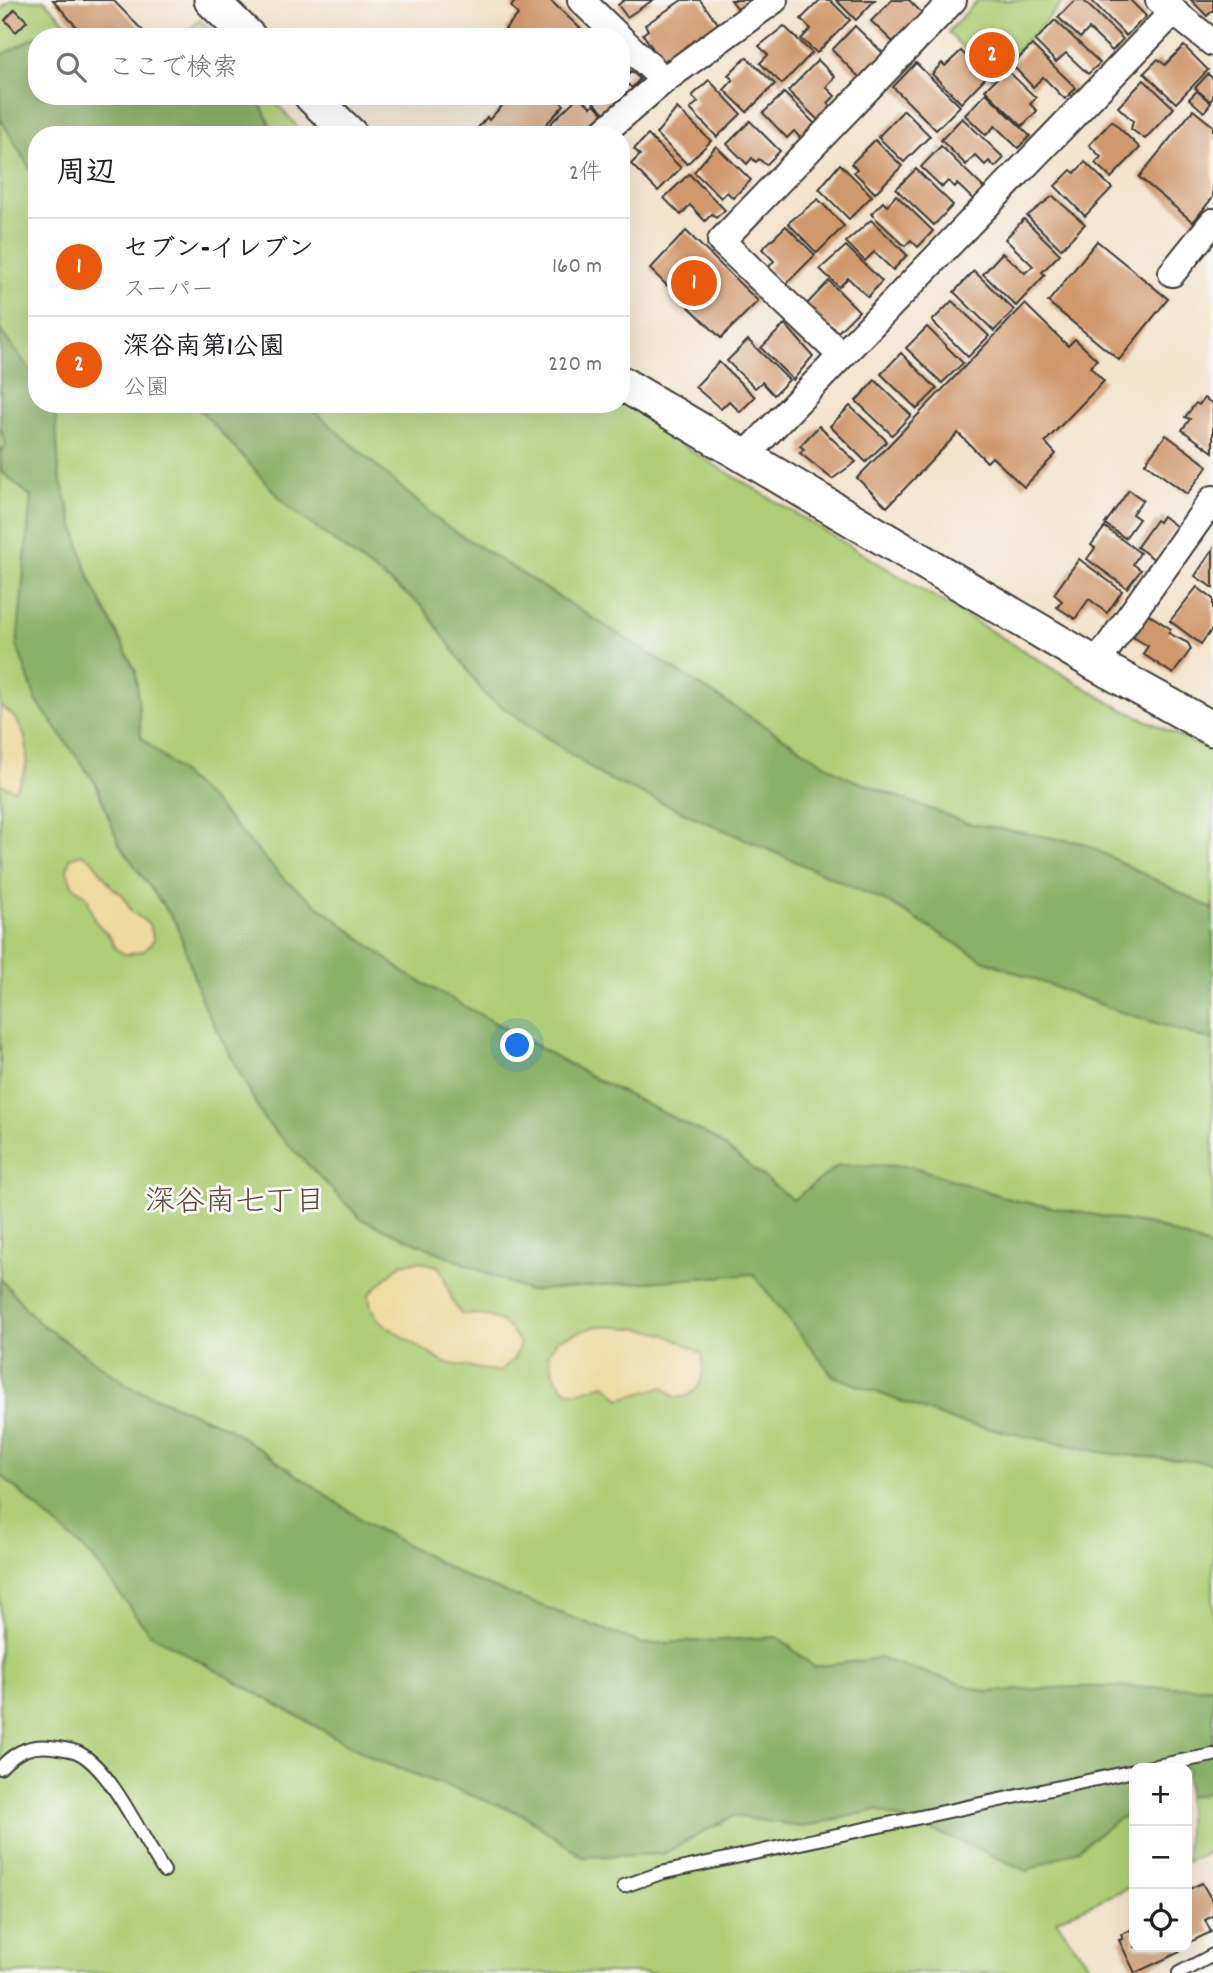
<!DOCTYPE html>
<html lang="ja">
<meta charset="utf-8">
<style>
:root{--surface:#fff;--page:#f6f6f6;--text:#202124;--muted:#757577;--line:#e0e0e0;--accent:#ea580c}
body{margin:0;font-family:Dekko,"Klee One",sans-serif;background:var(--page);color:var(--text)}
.controls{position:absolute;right:21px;bottom:21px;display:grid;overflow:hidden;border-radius:14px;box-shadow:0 7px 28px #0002}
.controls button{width:63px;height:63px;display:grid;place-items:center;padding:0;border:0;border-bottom:2px solid var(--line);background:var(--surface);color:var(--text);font:35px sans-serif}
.you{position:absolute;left:518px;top:1046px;width:24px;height:24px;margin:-18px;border:5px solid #fff;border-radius:50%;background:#1a73e8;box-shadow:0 0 0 10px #1a73e833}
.badge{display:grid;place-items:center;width:46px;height:46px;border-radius:50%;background:var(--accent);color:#fff;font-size:23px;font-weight:700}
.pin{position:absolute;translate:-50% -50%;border:4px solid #fff;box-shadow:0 2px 7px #0006}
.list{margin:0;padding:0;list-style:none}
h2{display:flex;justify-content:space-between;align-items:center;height:91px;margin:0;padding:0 28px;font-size:30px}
h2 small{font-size:23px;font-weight:400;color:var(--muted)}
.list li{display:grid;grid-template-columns:46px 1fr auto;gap:21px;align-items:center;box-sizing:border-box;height:98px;padding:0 28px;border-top:2px solid var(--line)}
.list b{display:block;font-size:26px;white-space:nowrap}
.list p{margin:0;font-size:23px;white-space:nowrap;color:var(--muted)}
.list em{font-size:23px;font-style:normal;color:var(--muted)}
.icon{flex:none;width:38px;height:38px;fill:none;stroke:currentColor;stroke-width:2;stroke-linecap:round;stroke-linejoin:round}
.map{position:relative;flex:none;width:1213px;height:1973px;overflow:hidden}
.search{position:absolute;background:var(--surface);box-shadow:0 7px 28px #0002;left:28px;top:28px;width:602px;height:77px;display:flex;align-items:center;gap:18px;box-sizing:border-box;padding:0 24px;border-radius:28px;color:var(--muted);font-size:26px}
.panel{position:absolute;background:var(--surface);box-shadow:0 7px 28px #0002;left:28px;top:126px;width:602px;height:287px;border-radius:28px}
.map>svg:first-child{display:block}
.green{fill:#adce76;stroke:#647549;stroke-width:2}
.forest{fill:#8ab167;stroke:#536642;stroke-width:2}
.sand{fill:#eeda9e;stroke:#857b5d;stroke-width:2}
.building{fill:#d0986d}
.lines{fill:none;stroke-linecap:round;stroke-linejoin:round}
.service-casing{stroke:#3c3a36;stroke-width:16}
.minor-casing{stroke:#3c3a36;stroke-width:30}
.tertiary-casing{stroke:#3c3a36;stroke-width:37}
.service{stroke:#fff;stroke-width:12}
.minor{stroke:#fff;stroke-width:26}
.tertiary{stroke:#fff;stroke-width:33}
.labels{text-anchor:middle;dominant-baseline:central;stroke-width:6;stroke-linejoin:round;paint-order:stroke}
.neighbourhood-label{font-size:30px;fill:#5b4738;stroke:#f6f6f2}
</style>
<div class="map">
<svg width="1213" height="1973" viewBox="0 0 1213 1973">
<rect width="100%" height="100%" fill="#f6f6f2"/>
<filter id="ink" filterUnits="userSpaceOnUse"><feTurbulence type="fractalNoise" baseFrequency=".0143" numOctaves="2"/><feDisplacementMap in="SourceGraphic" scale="14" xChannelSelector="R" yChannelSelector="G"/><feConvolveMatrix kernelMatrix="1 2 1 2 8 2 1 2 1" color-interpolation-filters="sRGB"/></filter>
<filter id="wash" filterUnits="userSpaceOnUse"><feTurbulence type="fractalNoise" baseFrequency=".00686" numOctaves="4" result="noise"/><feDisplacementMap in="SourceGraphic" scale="28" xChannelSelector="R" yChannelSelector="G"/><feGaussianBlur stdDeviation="1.57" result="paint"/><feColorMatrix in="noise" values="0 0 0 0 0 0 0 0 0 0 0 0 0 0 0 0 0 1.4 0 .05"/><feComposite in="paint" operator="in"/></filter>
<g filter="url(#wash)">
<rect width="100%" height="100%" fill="#f3e3cc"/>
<!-- green -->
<g class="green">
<path d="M11,0H44L80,37H37V96H270L305,135H37V404H621V399L690,450L1114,705L1213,752V1850L1187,1862V1768H1134V1885L1056,1920L1095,1973H0V10Z"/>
<path d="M978,0H1065L992,78L948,32Z"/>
<path d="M200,20L216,37H180Z"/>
</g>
<!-- forest -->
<g class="forest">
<path d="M46,31L63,37H37V96H252L261,105L275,135H37V181L0,118V56Z"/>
<path d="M0,330L37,379V404L55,407L59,474L89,577L136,672L141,737L213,802L283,878L405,973L598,1080L714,1138L793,1200L839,1165L911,1166L1013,1200L1155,1226L1213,1248V1463L1111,1454L953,1421L833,1376L753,1274L528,1291L361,1219L265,1121L203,1004L177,925L119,844L96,784L36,700L17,646L31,497L1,471L0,452L6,445L0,426Z"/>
<path d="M195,404H306L443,524L846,777L967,823L1083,843L1213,909V1041L1118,1011L983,960L889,903L604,777L485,695L422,606L288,507Z"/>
<path d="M0,1278L38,1322L131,1387L229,1428L368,1524L470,1579L643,1644L778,1637L814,1667L879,1658L987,1692L1071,1687H1213V1792L1187,1797V1768H1134V1813L1118,1819L1077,1850L1027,1871L962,1842L877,1810L803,1827L733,1816L663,1854L583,1857L522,1814L376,1760L149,1633L92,1557L0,1474Z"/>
</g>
<!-- sand -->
<g class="sand">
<path d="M0,706C30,722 36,765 14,790L0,784Z"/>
<path d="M81,854L91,859L113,888L123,895L131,911L149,924L154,940L144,951L126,955L115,948L110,937L94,920L87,897L72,885L67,871L70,858Z"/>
<path d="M419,1261L438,1266C450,1285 447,1297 461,1314C491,1314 504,1318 520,1343L514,1359L499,1372L444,1363L380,1322L371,1308L369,1294L401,1264Z"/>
<path d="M597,1326C643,1328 663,1328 702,1354C705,1376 702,1396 676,1398L663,1387L620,1399L605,1384C596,1386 586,1391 577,1392C558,1393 551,1368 548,1354L558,1339Z"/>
</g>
<g id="blocks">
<!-- building -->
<g class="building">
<path d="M53,0H113L149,37H85Z"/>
<path d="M517,0H550L583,31L578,37H514L505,29L518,15L511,6Z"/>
<path d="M624,0H653L627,17L618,5Z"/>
<path d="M682,0H700L719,25L670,63L667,59L662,63L643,34L648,30L645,25Z"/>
<path d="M731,0H757L741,13Z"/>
<path d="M820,0H830L850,20L817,53L801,39L811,29L801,19Z"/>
<path d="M836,0H875L856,20Z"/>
<path d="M892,0H909L924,15L905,36L902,33L893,42L871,21Z"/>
<path d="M1075,0H1083L1123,39L1112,51L1089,29L1080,38L1058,17Z"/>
<path d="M1091,0H1130L1146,16L1126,36Z"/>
<path d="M1191,0H1213V10L1207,16Z"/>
<path d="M15,9L27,21L16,32L5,20Z"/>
<path d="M1055,20L1100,63L1088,74L1066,53L1056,62L1035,41Z"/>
<path d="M784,26L812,53L782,84L760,63L768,55L759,46Z"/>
<path d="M855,26L886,56L862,80L832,50Z"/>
<path d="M1032,45L1076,88L1065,99L1043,77L1033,87L1012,65Z"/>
<path d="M1184,46L1208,70L1176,103L1144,73L1158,59L1165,65Z"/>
<path d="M961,51L987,76L961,103L932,74L942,63L945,66Z"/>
<path d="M746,57L775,84L747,112L724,90L733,80L728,75Z"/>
<path d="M818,60L835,77L826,87L835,96L828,103L831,107L818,120L788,91Z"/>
<path d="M916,63L960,106L936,130L893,87Z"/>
<path d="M1006,69L1036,98L1030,104L1037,111L1022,126L985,90Z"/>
<path d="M631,71L640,79L632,88L623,80Z"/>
<path d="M1208,74L1213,79V98L1210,101L1195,88Z"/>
<path d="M709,80L741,114L717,137L690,109L698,102L692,96Z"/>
<path d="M1144,80L1174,108L1145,139L1131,129L1133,121L1118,107Z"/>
<path d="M621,88L626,93L605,114L588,96H621Z"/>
<path d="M1197,91L1211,103L1204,112L1189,99Z"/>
<path d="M784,93L818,127L804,142L794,131L787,138L763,113Z"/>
<path d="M986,93L1030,136L1018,148L995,126L986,135L965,115Z"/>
<path d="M511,96H554L564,105L539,132L542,135H472L487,117L489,120Z"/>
<path d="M579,96L591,107L594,104L605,115L585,135H544L552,127L550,124Z"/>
<path d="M677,108L711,141L687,164L656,134Z"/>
<path d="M904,110L930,136L904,162L878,137Z"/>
<path d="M1193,110L1213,126V197L1193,222L1139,177Z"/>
<path d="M962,118L1004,158L995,167L989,161L985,165L975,155L966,165L941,140Z"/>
<path d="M750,121L780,151L766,165L759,159L756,162L752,158L747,164L727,144Z"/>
<path d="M1112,121L1140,148L1111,178L1095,163L1101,157L1089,145Z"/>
<path d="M648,135L681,168L658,191L631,164L640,155L634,149Z"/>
<path d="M875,140L902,166L875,193L854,172L857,169L851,164Z"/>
<path d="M716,146L751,180L733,198L727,192L721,198L694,172Z"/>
<path d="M941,146L985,189L974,200L957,184L955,187L948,181L942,187L921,167Z"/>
<path d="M1085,162L1112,188L1085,216L1055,186L1071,170L1075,173Z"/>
<path d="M840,164L872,196L849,219L819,189Z"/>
<path d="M916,169L953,205L934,225L896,189Z"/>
<path d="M689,174L725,210L716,218L712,214L705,221L690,205L681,215L664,198Z"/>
<path d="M896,195L933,231L918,247L911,240L905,246L871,214L883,202L887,206Z"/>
<path d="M1053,196L1085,224L1061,249L1027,216Z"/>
<path d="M818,199L844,226L817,253L788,223Z"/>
<path d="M1024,219L1060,254L1042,272L1045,275L1016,306L983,274L1002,253L1025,273L1033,266L1005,239Z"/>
<path d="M871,220L907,255L893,270L874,252L865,261L846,242Z"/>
<path d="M786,226L815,255L785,285L768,268L774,261L762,249Z"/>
<path d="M686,231L758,301L721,338L650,269Z"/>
<path d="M1097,241L1168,299L1119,360L1048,302Z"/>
<path d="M846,246L882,281L868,297L848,278L839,287L820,269Z"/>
<path d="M974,271L1014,310L994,331L954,292Z"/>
<path d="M829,281L859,311L838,332L831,326L829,329L805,306Z"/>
<path d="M952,301L989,336L968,357L932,321Z"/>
<path d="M1025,304L1068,346L1075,339L1097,360L1090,367L1104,381L1045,442L1056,454L1024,487L992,457L987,462L958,433L887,507L857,478Z"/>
<path d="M785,324L813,356L793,380L761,348Z"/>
<path d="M927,327L963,363L942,383L906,348Z"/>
<path d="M748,340L789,380L774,395L762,382L755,388L727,361Z"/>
<path d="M901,353L937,389L917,409L881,374Z"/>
<path d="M719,362L755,397L740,412L729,401L721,409L695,387Z"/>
<path d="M875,380L911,415L892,435L856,401Z"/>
<path d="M1204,398L1213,404V452L1182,430L1190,419L1185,417L1196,403L1199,405Z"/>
<path d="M850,406L887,441L866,462L830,426Z"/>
<path d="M819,426L856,462L832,479L800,453L804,449L800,446Z"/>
<path d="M1166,435L1208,466L1187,494L1145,463Z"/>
<path d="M1129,490L1143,500L1132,514L1139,519L1125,538L1105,524Z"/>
<path d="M1163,516L1177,527L1154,559L1137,547L1156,520L1159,522Z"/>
<path d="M1105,527L1140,553L1133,564L1141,570L1127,588L1087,559L1095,548L1091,545Z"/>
<path d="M1213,549V588L1195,576Z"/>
<path d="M1079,559L1122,591L1107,613L1089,599L1075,619L1057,607L1062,601L1054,594Z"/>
<path d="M1197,587L1213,599V628L1201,644L1170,621Z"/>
<path d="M1148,614L1171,629L1168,633L1188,643L1191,649L1173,674L1143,654L1148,646L1133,637Z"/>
<path d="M1202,1883L1213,1902V1916L1205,1920L1211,1932L1188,1943L1187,1890Z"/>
<path d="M1134,1928V1947H1178L1180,1952L1135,1973L1119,1940L1123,1939L1121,1935Z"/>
</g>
</g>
</g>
<g filter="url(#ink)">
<use href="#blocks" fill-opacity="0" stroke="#3c3a36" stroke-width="2"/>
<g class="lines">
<!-- service casing -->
<g class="service-casing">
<g id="service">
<path d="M0,1768C17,1750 33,1743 58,1748C65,1749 73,1750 79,1753C112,1770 142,1839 164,1871"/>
<path d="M1146,1768L1213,1755"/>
<path d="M624,1886L661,1873L1134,1771"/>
<path d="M1179,1973L1213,1955"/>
</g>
</g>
<!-- minor casing -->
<g class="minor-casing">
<g id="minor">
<path d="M581,0L619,37"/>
<path d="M1159,0L1213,43"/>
<path d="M621,39L664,80"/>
<path d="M600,135L664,80L774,0"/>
<path d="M1172,273L1213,222"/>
<path d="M841,355L721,241L953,0"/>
<path d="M746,455L1174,11"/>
<path d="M1096,664L1213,499"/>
</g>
</g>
<!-- tertiary casing -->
<g class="tertiary-casing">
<g id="tertiary">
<path d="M211,0L249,37"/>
<path d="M311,96L351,135"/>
<path d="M621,383L1096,664L1213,729"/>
</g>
</g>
<!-- service -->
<use href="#service" class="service"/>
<!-- minor -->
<use href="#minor" class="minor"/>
<!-- tertiary -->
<use href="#tertiary" class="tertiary"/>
</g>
</g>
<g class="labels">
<!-- neighbourhood labels -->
<g class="neighbourhood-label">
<text x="235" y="1204">深谷南七丁目</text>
</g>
</g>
</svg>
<div class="controls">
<button>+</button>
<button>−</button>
<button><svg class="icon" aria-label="locate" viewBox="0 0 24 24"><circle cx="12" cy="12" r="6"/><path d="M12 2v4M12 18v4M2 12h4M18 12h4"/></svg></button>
</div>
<div class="you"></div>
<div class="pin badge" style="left:694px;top:283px">1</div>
<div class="pin badge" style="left:992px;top:55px">2</div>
<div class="search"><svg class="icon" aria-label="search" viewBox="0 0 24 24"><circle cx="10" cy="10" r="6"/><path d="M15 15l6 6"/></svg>ここで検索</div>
<section class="panel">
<h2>周辺<small>2件</small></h2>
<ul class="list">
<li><span class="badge">1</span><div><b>セブン-イレブン</b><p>スーパー</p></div><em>160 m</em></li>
<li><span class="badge">2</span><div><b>深谷南第1公園</b><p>公園</p></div><em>220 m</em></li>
</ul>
</section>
</div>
